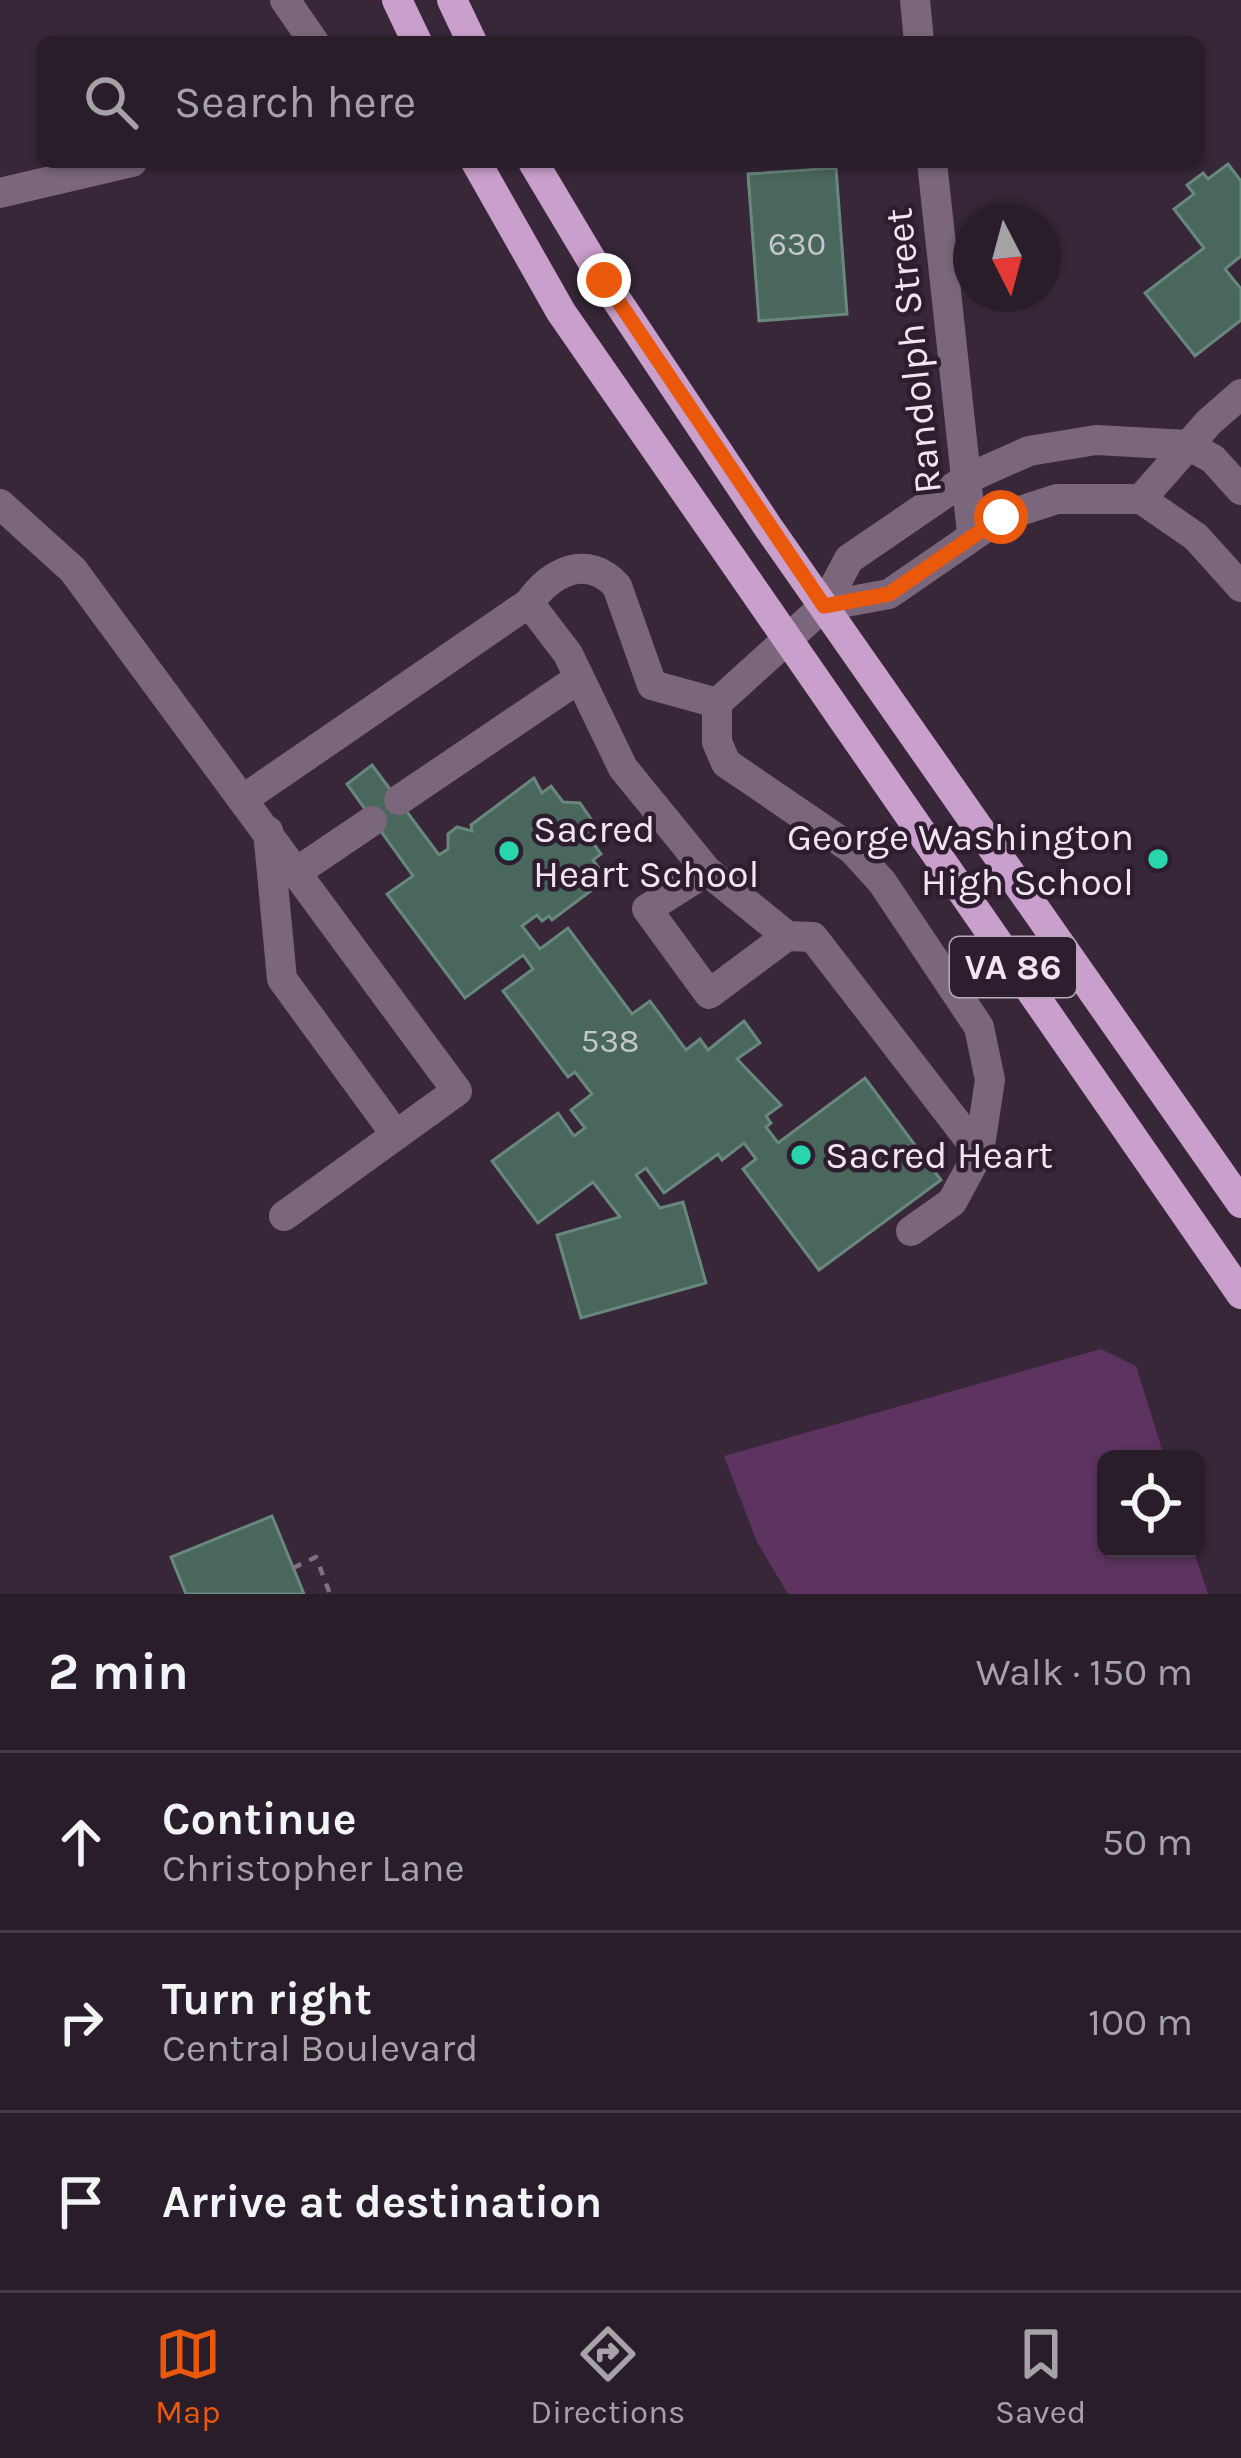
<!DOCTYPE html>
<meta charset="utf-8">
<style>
:root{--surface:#291d2a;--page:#352a36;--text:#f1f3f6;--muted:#a5a2a8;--line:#453b47;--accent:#ea580c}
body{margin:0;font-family:Karla,sans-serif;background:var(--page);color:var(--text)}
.controls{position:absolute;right:36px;bottom:36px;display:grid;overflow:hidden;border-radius:18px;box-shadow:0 3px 9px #0004}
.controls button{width:108px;height:108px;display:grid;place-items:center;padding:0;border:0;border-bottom:3px solid var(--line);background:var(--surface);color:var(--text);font:60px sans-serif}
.compass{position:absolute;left:953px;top:204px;width:108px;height:108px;border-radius:50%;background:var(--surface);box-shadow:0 3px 9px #0004;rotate:174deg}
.stop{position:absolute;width:36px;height:36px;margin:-27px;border:9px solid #ea580c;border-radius:50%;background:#fff}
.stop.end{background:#ea580c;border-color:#fff;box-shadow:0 3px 12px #0008}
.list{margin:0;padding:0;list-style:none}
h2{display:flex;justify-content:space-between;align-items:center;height:156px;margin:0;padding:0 48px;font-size:51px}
h2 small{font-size:39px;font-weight:400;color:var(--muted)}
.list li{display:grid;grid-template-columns:78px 1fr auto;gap:36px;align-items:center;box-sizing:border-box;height:180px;padding:0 48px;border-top:3px solid var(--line)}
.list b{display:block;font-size:45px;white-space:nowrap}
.list p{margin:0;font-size:39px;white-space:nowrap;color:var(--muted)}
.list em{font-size:39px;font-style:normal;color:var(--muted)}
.icon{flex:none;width:66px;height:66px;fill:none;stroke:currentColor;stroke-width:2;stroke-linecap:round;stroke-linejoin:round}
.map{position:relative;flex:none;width:1241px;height:1594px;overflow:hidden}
.search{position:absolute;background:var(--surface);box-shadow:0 3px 9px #0004;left:36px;right:36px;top:36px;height:132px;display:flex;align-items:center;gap:30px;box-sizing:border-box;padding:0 42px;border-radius:18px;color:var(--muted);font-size:45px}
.sheet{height:696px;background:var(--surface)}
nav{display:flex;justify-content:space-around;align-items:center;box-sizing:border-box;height:168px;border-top:3px solid var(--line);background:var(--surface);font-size:33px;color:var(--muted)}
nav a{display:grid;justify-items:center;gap:6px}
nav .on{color:var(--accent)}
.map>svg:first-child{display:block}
.green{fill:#5c345f}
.building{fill:#49675d;stroke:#68877d;stroke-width:3}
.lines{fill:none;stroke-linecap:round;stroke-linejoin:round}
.path{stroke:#7f7180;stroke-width:4.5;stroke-dasharray:9 9;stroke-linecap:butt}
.minor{stroke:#7b677c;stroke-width:30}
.major{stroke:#c99fcb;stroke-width:30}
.route{stroke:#ea580c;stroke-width:15}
.poi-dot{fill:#28d5ad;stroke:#2d1d2e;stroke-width:4.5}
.labels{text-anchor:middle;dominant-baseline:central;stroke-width:9;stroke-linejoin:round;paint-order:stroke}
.number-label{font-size:33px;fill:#c6c6cc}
.shield{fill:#2d1d2e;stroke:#b6a9b6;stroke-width:3}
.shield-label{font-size:36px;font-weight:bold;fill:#f0e5f1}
.street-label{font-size:39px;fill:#f0e5f1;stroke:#2d1d2e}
.poi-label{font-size:39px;fill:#f0e5f1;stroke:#2d1d2e;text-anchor:start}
</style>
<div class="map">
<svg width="1241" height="1594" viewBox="0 0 1241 1594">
<rect width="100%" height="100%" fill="#372738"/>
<!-- green -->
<path class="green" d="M1101,1349L1136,1366L1165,1459H1106V1549H1193L1208,1594H788L757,1542L724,1456Z"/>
<!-- building -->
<g class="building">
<path d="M1228,164L1241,181V256L1225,269L1241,289V320L1195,356L1145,293L1204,248L1174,209L1194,194L1187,185L1203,173L1208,179Z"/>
<path d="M836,168L847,314L759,321L748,174Z"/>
<path d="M372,765L439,855L448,849V834L457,827L472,831L471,825L534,778L542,793L551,786L563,802L580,803L593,822L590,839L601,854L593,860L603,874L596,879L600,884L552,920L549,916L542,921L537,915L522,926L540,949L568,928L632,1014L650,1001L686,1050L700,1039L708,1050L744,1021L760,1043L737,1059L781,1105L766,1116L771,1123L766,1127L778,1143L865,1078L941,1180L819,1270L743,1169L756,1159L744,1143L722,1160L718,1154L664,1193L646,1168L636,1175L660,1208L683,1202L706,1283L581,1318L557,1235L620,1217L593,1182L538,1223L492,1161L558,1113L574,1136L585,1128L571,1110L592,1094L575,1072L568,1077L503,991L533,969L523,955L465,998L387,894L413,876L347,784Z"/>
<path d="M272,1516L304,1594H186L171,1557Z"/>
</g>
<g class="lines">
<!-- path -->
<path class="path" d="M293,1568L316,1557L330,1594"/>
<!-- minor -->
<g class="minor">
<path d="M285,0L314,42"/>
<path d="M915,0L919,42"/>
<path d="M932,162L972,533"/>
<path d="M0,193L132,162"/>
<path d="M1141,499H1057L1001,517L889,594L824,606L849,559L966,479L1029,451L1096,440L1188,445L1213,459L1241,490"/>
<path d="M1141,499L1209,422L1241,394"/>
<path d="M1141,499L1196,537L1241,587"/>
<path d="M0,504L73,570L457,1091L284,1216"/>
<path d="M529,603L568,654L623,768L707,871"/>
<path d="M824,606L717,703V742L726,763L852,849L882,882L979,1027L990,1080L979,1152L952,1202L911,1231"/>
<path d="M245,798L529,603C551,572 587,553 617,586L652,685L717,703"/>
<path d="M399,800L578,679"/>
<path d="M268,831L282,979L396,1135"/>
<path d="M298,871L372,821"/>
<path d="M787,936L707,871L647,909L709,994L787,936L813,937L979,1152"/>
</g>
<!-- major -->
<g class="major">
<path d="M397,0L417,42"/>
<path d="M452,0L472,42"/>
<path d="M476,162L561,312L1241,1294"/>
<path d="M533,162L604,281L768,527L1241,1203"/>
</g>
</g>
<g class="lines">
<!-- route -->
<path class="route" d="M604,280L824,606L889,594L1001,517"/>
</g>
<!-- markers -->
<g class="poi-dot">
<circle cx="509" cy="851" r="12"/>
<circle cx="1158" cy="859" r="12"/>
<circle cx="801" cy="1155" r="12"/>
</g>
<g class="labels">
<!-- number labels -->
<g class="number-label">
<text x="797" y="244">630</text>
<text x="610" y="1041">538</text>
</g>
<!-- shield labels -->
<rect class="shield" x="950" y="937" width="126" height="60" rx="9"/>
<g class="shield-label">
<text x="1013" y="967">VA 86</text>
</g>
<!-- street labels -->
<g class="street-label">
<text transform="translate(913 351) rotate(-96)">Randolph Street</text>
</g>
<!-- poi labels -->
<g class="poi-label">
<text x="533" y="829">Sacred<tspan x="533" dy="45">Heart School</tspan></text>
<text x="1134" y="837" text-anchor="end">George Washington<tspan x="1134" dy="45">High School</tspan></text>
<text x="825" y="1155">Sacred Heart</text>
</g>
</g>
</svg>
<div class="controls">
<button><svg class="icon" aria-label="locate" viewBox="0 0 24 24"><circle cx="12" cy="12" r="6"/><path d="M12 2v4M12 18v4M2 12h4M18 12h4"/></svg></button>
</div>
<svg class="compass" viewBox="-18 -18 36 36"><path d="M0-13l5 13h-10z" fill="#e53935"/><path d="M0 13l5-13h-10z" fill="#a5a2a8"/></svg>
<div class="stop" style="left:1001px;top:517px"></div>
<div class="stop end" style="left:604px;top:280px"></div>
<div class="search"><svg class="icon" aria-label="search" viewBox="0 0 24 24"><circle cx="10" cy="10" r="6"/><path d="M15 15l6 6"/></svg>Search here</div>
</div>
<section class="sheet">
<h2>2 min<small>Walk · 150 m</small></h2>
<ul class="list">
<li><svg class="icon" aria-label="ahead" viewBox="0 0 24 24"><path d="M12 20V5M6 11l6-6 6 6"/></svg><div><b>Continue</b><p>Christopher Lane</p></div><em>50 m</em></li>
<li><svg class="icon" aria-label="right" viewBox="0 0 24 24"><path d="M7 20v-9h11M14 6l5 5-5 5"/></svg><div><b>Turn right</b><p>Central Boulevard</p></div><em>100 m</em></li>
<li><svg class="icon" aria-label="arrive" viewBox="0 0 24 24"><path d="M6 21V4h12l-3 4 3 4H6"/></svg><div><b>Arrive at destination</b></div></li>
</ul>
</section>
<nav>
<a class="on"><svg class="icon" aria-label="map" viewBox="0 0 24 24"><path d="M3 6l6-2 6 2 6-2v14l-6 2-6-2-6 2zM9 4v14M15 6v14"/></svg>Map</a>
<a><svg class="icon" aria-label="directions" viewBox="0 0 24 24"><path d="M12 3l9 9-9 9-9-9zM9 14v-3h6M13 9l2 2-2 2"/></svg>Directions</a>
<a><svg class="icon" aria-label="saved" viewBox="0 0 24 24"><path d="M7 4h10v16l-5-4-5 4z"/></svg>Saved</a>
</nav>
